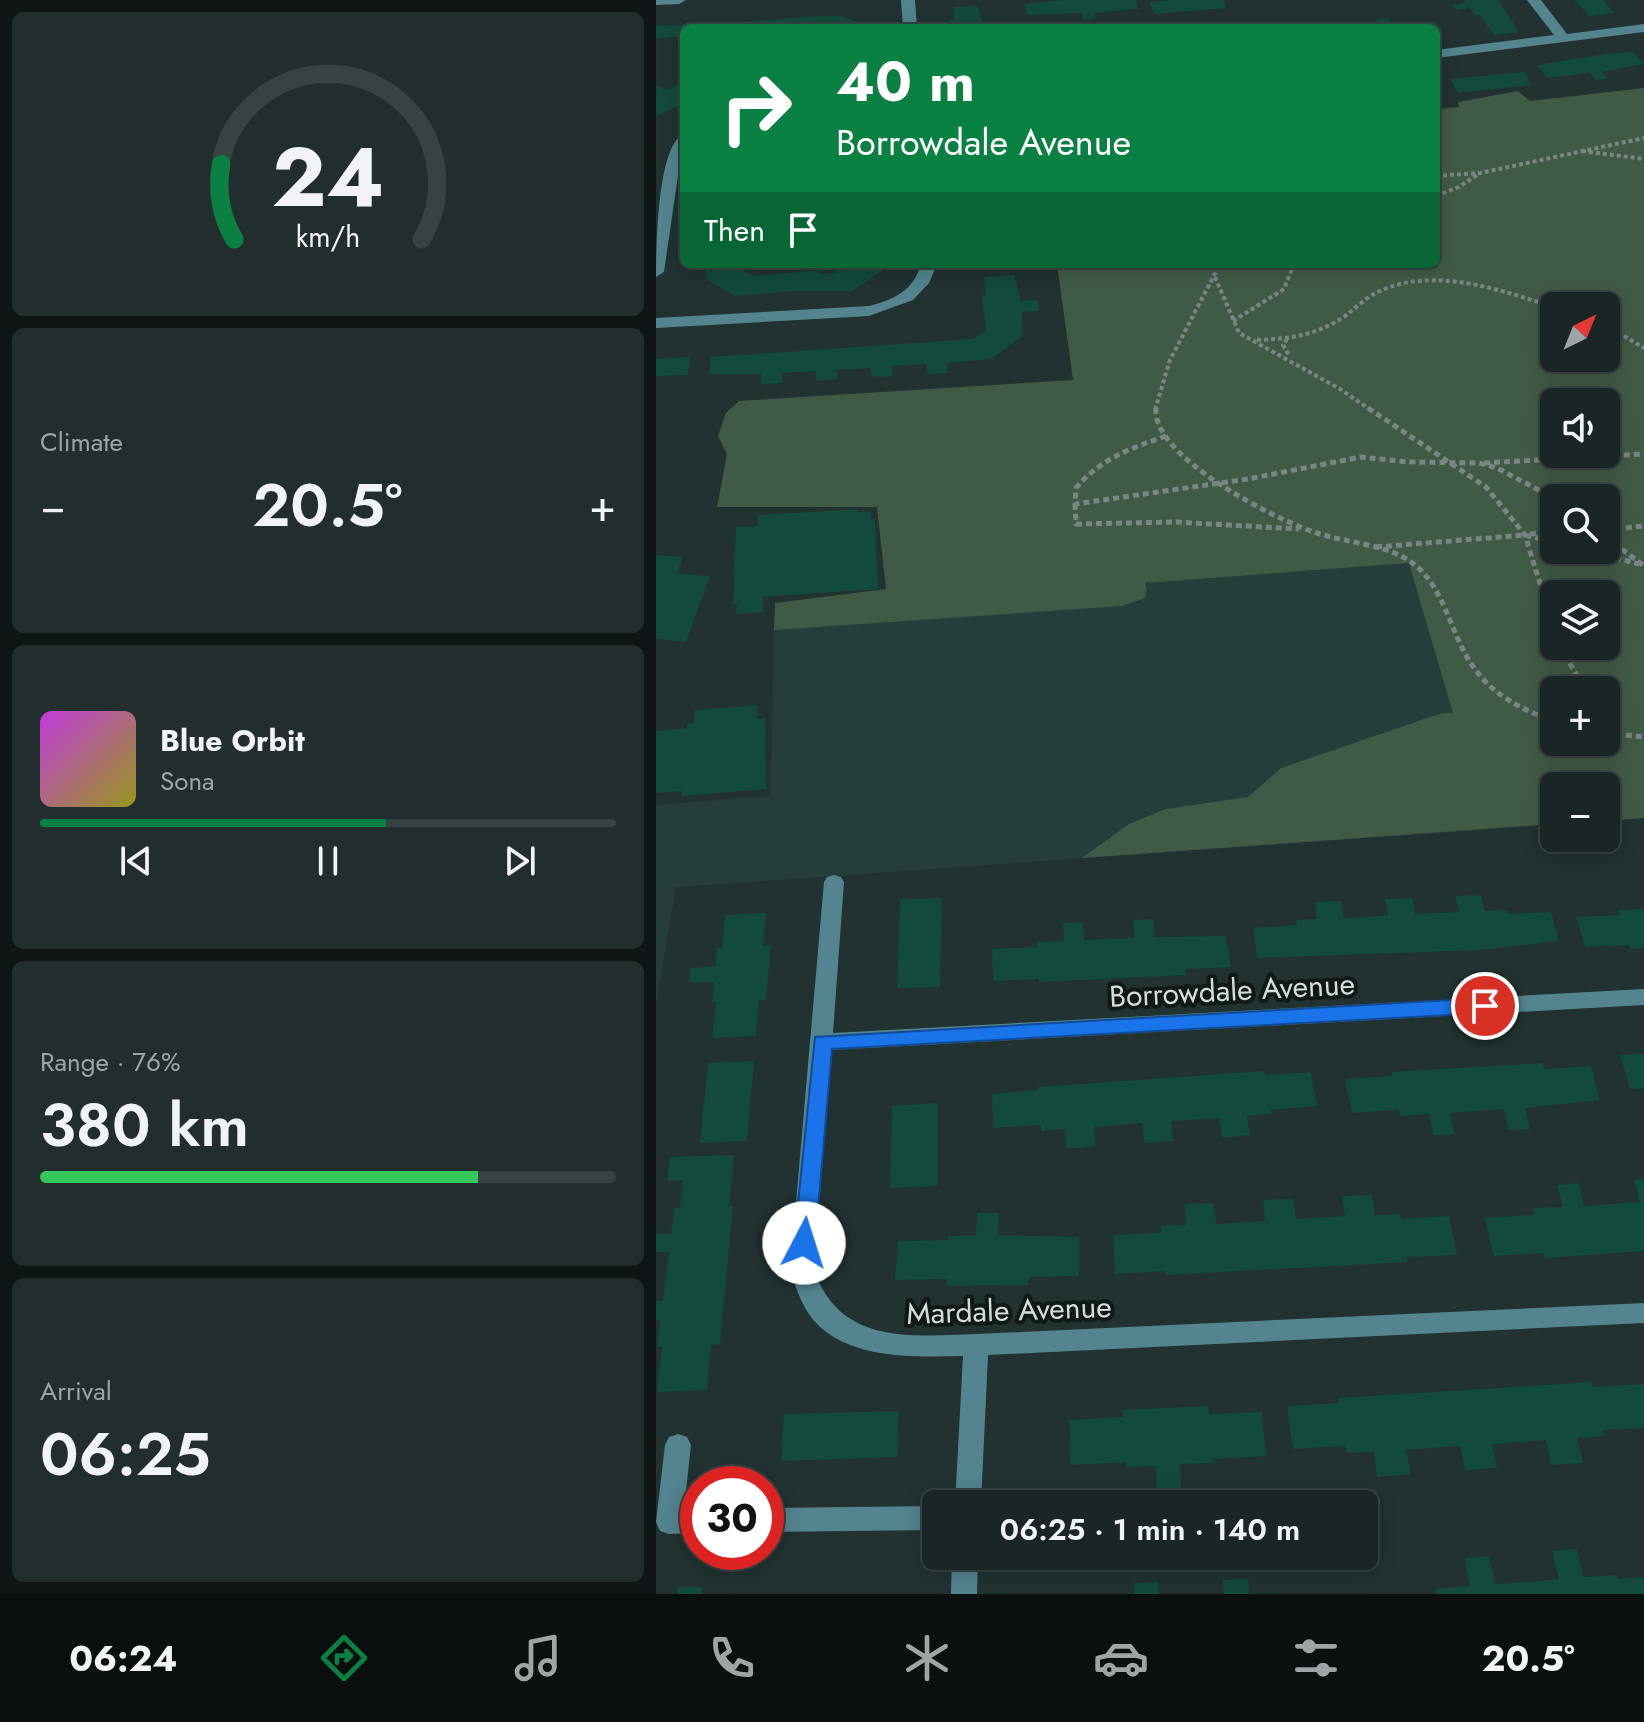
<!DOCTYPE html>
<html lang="en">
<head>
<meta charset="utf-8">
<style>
  body { margin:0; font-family:Jost,sans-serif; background:#222e2d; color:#f1f3f6; height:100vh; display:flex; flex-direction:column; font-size:30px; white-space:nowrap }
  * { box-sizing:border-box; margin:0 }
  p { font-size:26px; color:#9fa5a7 }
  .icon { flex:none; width:44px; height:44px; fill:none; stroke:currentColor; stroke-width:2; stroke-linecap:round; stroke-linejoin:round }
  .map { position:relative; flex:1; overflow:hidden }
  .panel { display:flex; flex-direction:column; gap:12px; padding:12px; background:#0e1514; width:656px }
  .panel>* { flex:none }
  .hud { position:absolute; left:24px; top:24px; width:760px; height:244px; border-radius:12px; box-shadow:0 4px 20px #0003,0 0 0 2px #374342; background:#0b8043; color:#fff; overflow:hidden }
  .needle { width:52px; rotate:43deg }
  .fabs { position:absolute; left:884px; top:292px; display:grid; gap:16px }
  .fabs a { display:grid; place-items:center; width:80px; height:80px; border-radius:12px; background:#192625; box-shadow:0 4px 20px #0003,0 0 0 2px #374342; font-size:40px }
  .speed { position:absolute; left:24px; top:1466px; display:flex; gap:16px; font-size:40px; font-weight:700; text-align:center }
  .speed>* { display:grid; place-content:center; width:104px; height:104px; border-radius:50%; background:#192625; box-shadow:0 4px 20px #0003,0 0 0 2px #374342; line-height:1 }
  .speed .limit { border:12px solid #d22; background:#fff; color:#111 }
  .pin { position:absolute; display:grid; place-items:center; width:68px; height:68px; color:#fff; margin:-34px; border:4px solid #fff; border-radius:50%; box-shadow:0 2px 8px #0007 }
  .me { position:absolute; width:88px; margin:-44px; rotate:5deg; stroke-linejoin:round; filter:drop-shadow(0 0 6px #0008) }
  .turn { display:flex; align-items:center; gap:28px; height:168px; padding:0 24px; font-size:36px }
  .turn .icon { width:104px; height:104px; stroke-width:2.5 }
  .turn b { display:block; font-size:56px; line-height:68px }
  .then { display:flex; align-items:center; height:76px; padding:0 24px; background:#0003; gap:16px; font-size:30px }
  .big { font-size:60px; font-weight:600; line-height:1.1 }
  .panel .card { flex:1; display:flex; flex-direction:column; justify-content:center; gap:12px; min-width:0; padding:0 28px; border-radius:12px; background:#222e2d }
  .panel .dial { align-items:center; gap:0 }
  .dial svg { height:208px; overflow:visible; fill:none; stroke:#374342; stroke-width:7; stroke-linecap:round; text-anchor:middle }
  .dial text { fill:#f1f3f6; stroke:none }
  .song { display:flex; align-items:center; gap:24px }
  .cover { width:96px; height:96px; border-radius:12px; background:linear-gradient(135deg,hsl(290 70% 55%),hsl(60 70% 35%)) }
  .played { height:8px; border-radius:4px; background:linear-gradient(90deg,#0b8043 60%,#374342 60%) }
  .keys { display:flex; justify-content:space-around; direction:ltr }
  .heat { display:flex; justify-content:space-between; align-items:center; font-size:44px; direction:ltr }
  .charge { height:12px; border-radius:6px; background:linear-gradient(90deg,#34c759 76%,#374342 0) }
  .trip { position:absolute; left:266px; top:1490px; width:456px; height:80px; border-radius:12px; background:#192625; box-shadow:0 4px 20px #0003,0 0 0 2px #374342; font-weight:600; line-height:80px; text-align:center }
  .tab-bar { display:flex; height:128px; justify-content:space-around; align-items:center; background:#0a0f0f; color:#9fa5a7 }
  .tab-bar .icon { width:56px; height:56px }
  .tab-bar .selected { color:#0b8043 }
  .tab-bar b { font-size:36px; color:#f1f3f6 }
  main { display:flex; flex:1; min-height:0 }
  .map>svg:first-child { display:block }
  .built { fill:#253e3c }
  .green { fill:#405b45; fill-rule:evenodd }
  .building { fill:#124a3b }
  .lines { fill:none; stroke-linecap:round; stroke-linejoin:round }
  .path-far1 { stroke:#798685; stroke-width:4; stroke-dasharray:4 3; stroke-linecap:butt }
  .path { stroke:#798685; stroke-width:5; stroke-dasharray:6 4; stroke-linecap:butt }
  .minor { fill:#53848f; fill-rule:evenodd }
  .route { fill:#1a73e8; stroke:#114b97; stroke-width:2 }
  .labels { text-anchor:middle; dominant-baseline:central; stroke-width:8; stroke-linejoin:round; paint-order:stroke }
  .street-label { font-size:30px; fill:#d3dddc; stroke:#111818 }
</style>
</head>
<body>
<main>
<section class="panel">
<div class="card dial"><svg viewBox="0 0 100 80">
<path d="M14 69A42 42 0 1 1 86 69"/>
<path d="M14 69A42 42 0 0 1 9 40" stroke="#0b8043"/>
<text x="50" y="56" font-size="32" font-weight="700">24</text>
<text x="50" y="72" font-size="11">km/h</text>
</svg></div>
<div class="card"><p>Climate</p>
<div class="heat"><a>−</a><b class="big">20.5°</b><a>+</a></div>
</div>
<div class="card">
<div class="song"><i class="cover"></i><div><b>Blue Orbit</b><p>Sona</p></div></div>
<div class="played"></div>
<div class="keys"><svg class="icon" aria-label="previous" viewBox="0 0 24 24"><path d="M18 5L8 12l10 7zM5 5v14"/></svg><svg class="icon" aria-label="pause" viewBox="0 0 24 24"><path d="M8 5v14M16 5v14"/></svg><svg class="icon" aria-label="next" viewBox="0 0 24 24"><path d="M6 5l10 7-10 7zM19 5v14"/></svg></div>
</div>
<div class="card"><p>Range · 76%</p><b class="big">380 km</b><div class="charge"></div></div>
<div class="card"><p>Arrival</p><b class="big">06:25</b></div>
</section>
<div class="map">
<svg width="988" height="1594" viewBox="0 0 988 1594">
  <rect width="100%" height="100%" fill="#213231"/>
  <!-- built -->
  <polygon class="built" points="754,563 798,713 837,829 20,887 0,1005 0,805 114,796 119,603 231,594 488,583"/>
  <!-- green -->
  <path class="green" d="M988,88v730l-38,3v-35h-52v38l-472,34 47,-34 37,-15 82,-12 33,-29 161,-55h11l-44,-150 -264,20 2,6 -2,9 -23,8 -348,24 1,-27 111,-14 -9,-82h-160l10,-53 -9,-18 8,-23 13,-12 334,-21 -16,-116h379v-155l23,-2 -1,-5 60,-11 12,10zM898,306h52v52h-52zM898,402h52v52h-52zM898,498h52v52h-52zM950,594v52h-52v-52zM950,690v52h-52v-52z"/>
  <!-- building -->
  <g class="building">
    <polygon points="407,0 479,0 482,9 438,13 440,19 427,20 426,13 371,15 369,4"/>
    <polygon points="517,0 567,0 570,8 498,14 493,2"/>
    <polygon points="808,0 842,0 863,32 838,35 824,15 820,16 814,8 800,10 796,5 810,3"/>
    <polygon points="918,0 947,0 958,13 934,16"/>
    <polygon points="322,6 328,28 295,28 294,20 298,20 297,7"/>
    <polygon points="161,16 186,16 217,28 84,28 84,22"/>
    <polygon points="731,18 736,25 779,21 788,33 780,34 780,28 725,28 719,20"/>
    <polygon points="62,23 62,28 28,28 28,37 0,38 0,26"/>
    <polygon points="977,52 988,64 946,72 952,79 940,80 934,73 891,78 881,65 948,54"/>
    <polygon points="868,72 876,85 802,93 794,79"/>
    <polygon points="24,83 28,83 28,103 0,117 0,85 10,90"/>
    <polygon points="51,264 87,264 87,270 98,276 165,270 164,274 178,273 189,264 226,264 226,271 196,291 135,291 79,296 50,279"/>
    <polygon points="358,275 365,301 382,300 383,306 383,311 366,312 367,336 335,359 291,363 292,373 271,374 271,364 236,366 237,376 216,377 215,368 181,370 181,379 160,381 160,371 126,373 126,383 105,384 105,374 53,374 54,357 317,339 330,331 326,295 330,295 328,277"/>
    <polygon points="34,357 32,375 0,376 0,359"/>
    <polygon points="202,509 202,512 215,511 215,519 219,519 222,589 107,597 107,612 80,614 81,604 77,604 80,527 102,526 102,515"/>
    <polygon points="0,555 27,557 21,573 54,576 30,642 0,639"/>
    <polygon points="101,705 101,719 109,718 110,789 26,796 26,791 0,793 0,731 31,728 31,724 38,723 39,710"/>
    <polygon points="825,895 829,911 851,910 852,914 895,912 903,941 824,950 601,958 597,928 641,925 640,920 661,919 659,902 685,901 688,918 710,917 732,915 729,899 756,898 759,914 803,912 799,896"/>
    <polygon points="286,898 284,987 241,988 244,899"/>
    <polygon points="988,909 988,948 974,949 973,945 929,947 920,917 964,915 962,910"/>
    <polygon points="110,913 107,946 115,946 110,1000 103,1000 100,1036 56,1038 60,1002 56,1002 58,982 33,982 34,968 59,966 61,948 66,948 69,915"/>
    <polygon points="497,919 498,937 570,936 575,967 529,969 530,975 383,982 383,979 337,981 336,949 381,947 381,942 408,941 407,923 427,922 428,940 478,938 477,920"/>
    <polygon points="988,1054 988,1088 974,1089 964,1055"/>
    <polygon points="98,1061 91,1141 44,1143 52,1063"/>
    <polygon points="887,1063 888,1069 935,1066 944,1100 869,1108 874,1129 853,1130 848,1109 794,1113 798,1134 777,1135 773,1114 744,1116 743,1110 696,1113 689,1079 736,1076 736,1072"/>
    <polygon points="608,1071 609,1075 655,1072 661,1106 614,1110 616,1114 591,1116 594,1135 566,1138 563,1118 515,1121 517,1141 503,1142 488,1143 486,1123 438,1127 440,1146 425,1148 410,1148 409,1129 385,1131 385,1125 337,1128 336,1094 382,1090 382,1087"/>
    <polygon points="282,1103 282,1186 234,1188 236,1106"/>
    <polygon points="78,1155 73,1206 77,1206 64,1344 55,1345 51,1390 1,1392 6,1347 1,1347 4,1320 0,1320 0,1301 7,1301 13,1252 0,1252 0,1234 15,1234 18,1208 24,1208 27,1180 11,1181 14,1157"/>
    <polygon points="988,1179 988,1251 889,1258 887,1253 838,1256 829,1218 878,1215 877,1208 907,1207 901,1185 923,1183 928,1206 984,1202 978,1180"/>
    <polygon points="716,1195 719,1215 744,1214 745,1219 793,1216 801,1255 751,1257 752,1262 509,1275 509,1271 459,1274 457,1235 505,1233 505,1226 530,1225 528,1204 558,1203 560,1224 609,1221 607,1200 637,1199 640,1219 689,1216 686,1196"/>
    <polygon points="321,1213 343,1213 342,1235 423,1237 423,1276 373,1277 372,1285 291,1286 291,1279 239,1280 242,1241 292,1240 292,1236 320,1235"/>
    <polygon points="935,1382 937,1387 988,1384 988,1428 947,1430 948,1436 921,1438 927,1463 895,1465 890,1440 836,1444 841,1468 809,1470 804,1446 750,1450 755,1474 721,1477 718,1452 691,1453 689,1446 637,1449 631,1406 683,1403 683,1398"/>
    <polygon points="552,1406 553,1414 606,1412 610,1456 557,1459 557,1463 524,1464 525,1491 514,1492 501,1492 500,1466 470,1467 470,1462 415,1465 413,1420 467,1417 467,1410"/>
    <polygon points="243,1411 241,1457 125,1461 128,1414"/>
    <polygon points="921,1549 927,1577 961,1575 962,1579 988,1577 988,1594 781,1594 780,1589 814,1586 809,1558 833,1556 839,1584 872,1582 903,1579 896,1551"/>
    <polygon points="592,1579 593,1594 568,1594 567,1580"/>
    <polygon points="502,1582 503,1594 478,1594 478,1583"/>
    <polygon points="22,1587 47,1587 45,1594 21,1594"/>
  </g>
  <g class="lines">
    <!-- path-far1 -->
    <g class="path-far1">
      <polyline points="926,151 988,159"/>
      <polyline points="780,176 824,173 988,138"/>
      <polyline points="780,196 803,187 824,173"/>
      <polyline points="559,277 583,333 684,389 715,410"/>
      <polyline points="577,321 628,289 638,264"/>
      <polyline points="950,325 988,348"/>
      <polyline points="631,339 627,345 634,357"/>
      <path d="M601,340c32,-1 61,-5 88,-24 11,-8 21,-19 35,-25 55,-25 120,-1 174,16"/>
      <polyline points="499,410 514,360 564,264"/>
    </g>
    <!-- path -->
    <g class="path">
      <path d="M500,408c-5,49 122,113 161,125 27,9 56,10 82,22 46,21 48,76 75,113 20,28 49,42 80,53"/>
      <polyline points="712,408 830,487 869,535 898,629"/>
      <path d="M510,436c-35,12 -66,23 -90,52l-1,16 173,-25 113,-22 47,5 71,1 18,5 57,30"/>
      <polyline points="828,463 988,454"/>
      <polyline points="419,504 420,524 520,522 643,529"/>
      <polyline points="950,530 988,526"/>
      <polyline points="874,534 898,532"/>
      <polyline points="950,537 988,566"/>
      <polyline points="720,547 869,535 898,542"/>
      <polyline points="930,550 983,564"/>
      <polyline points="904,646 929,690"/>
      <polyline points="950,722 954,734"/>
      <polyline points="950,733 988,737"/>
    </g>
    <!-- minor -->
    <g class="minor">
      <polygon points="0,0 30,0 23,4 0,5"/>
      <polygon points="245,0 259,0 261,28 247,28"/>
      <polygon points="871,0 885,0 911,34 988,24 988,32 780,58 780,50 898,35"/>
      <path d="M28,134l-20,138 -8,5c0,-28 1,-133 28,-143z"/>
      <path d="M265,264h16l-8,19 -16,17 -44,16 -213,12v-10l213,-12c25,-6 45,-16 52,-42z"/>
      <path d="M178,875l7,2 3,5 -11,151 811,-44v16l-813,45 -17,221c28,74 95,65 162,63l668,-31v20l-656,32 -7,149h-26l8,-148c-46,1 -107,4 -144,-30 -16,-15 -22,-36 -29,-55l34,-389 3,-5z"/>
      <polygon points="22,1434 31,1437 35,1445 28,1509 42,1509 42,1533 13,1534 4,1531 0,1522 9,1445 13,1437"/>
      <polygon points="280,1506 280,1530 110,1532 110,1508"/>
      <polygon points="296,1556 322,1556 321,1594 295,1594"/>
    </g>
  </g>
  <!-- route -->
  <polygon class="route" points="829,998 836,1000 839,1006 836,1011 829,1013 176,1049 159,1243 156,1249 148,1252 141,1249 138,1243 159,1037"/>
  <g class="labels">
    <!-- street labels -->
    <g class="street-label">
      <text transform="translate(576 990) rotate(-3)">Borrowdale Avenue</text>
      <text transform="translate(353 1310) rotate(-2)">Mardale Avenue</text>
    </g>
  </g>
</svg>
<div class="fabs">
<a><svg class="needle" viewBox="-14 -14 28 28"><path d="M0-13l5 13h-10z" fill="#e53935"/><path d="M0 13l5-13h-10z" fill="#9fa5a7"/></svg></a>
<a><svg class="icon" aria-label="sound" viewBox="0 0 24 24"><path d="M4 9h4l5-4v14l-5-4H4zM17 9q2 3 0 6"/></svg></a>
<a><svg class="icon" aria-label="search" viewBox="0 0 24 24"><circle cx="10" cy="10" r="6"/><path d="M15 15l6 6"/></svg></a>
<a><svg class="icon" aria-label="layers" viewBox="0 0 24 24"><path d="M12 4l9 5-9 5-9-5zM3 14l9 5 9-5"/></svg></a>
<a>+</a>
<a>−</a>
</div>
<div class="speed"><div class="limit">30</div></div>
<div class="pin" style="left:829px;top:1006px;background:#d93025"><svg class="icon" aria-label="arrive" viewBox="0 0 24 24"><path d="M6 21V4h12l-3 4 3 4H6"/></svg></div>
<svg class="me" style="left:148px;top:1243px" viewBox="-20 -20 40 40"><circle r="19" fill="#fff"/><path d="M0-13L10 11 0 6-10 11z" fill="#1a73e8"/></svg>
<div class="trip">06:25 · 1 min · 140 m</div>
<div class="hud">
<div class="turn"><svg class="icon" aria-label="right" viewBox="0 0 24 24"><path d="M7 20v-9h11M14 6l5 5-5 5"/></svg><div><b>40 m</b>Borrowdale Avenue</div></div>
<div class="then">Then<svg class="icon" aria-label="arrive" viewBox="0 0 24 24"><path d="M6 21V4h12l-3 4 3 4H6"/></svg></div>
</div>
</div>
</main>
<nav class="tab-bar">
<b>06:24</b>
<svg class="icon selected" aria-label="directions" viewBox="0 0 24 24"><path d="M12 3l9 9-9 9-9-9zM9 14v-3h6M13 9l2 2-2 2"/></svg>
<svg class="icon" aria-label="music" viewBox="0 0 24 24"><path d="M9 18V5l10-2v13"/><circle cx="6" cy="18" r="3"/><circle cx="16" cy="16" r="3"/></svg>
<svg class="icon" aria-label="phone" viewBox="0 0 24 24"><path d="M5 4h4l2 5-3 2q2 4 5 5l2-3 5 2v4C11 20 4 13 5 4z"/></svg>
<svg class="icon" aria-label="climate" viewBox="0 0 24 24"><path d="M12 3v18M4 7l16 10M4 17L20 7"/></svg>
<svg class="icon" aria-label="car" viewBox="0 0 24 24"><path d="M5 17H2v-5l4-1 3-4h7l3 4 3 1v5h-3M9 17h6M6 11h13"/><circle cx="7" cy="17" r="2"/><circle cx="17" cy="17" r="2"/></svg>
<svg class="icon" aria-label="filters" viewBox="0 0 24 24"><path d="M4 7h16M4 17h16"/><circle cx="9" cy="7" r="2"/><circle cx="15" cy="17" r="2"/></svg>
<b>20.5°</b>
</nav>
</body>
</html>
